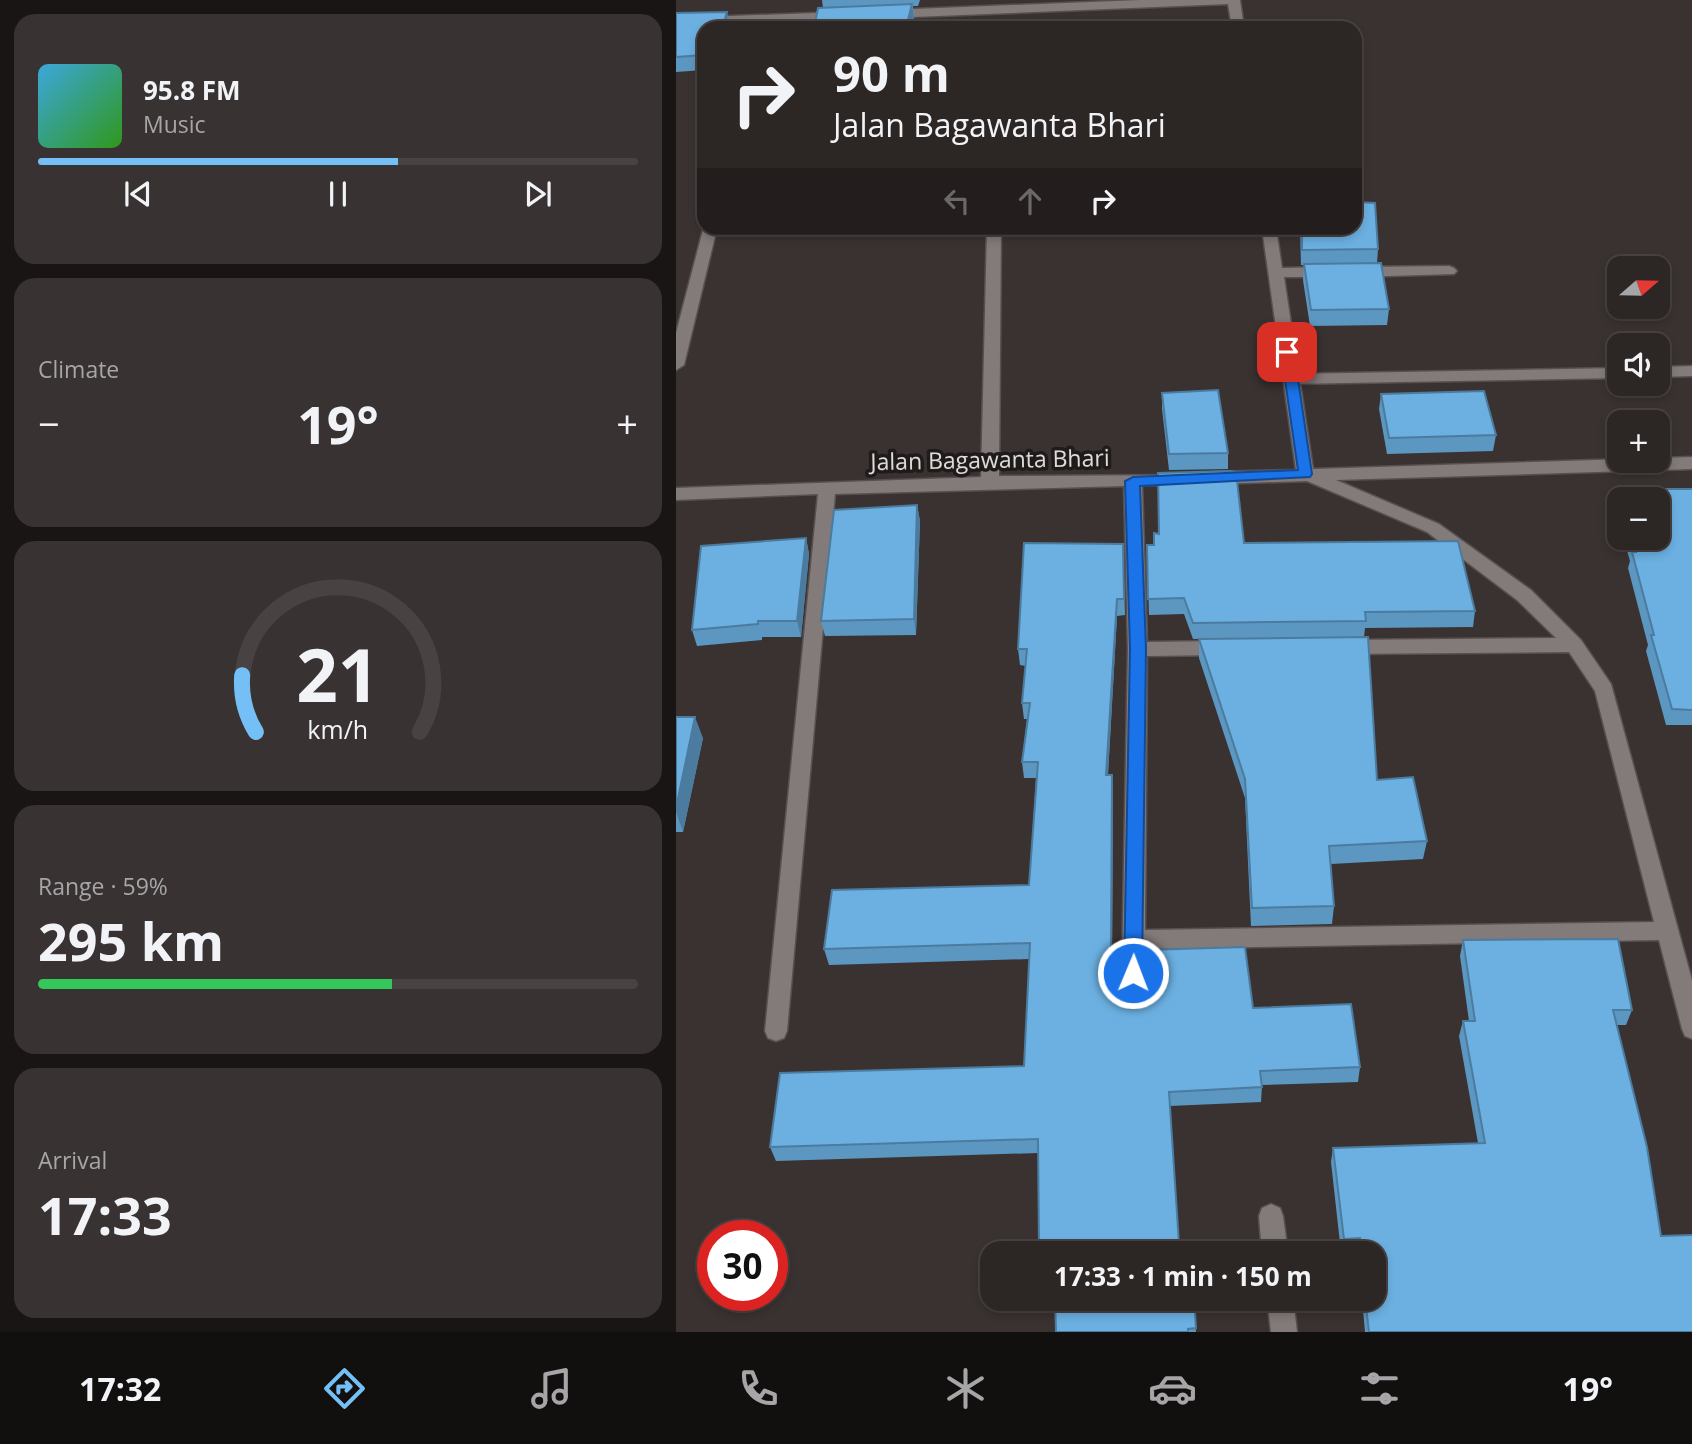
<!DOCTYPE html>
<html lang="en">
<head>
<meta charset="utf-8">
<style>
  body { margin:0; font-family:"Open Sans",sans-serif; background:#383232; color:#f1f3f6; height:100vh; display:flex; flex-direction:column; font-size:26px; white-space:nowrap }
  * { box-sizing:border-box; margin:0 }
  p { font-size:23px; color:#a6a5a7 }
  .icon { flex:none; width:38px; height:38px; fill:none; stroke:currentColor; stroke-width:2; stroke-linecap:round; stroke-linejoin:round }
  .map { position:relative; flex:1; overflow:hidden }
  .sheet { display:flex; flex-direction:column; gap:14px; padding:14px; background:#181514; width:676px }
  .sheet>* { flex:none }
  .guide { position:absolute; left:21px; top:21px; width:665px; height:214px; border-radius:21px; box-shadow:0 4px 10px #0003,0 0 0 2px #484342; background:#2c2625; color:#f1f3f6; overflow:hidden }
  .needle { width:46px; rotate:70deg }
  .fabs { position:absolute; left:931px; top:256px; display:grid; gap:14px }
  .fabs a { display:grid; place-items:center; width:63px; height:63px; border-radius:14px; background:#2c2625; box-shadow:0 4px 10px #0003,0 0 0 2px #484342; font-size:35px }
  .speed { position:absolute; left:21px; top:1220px; display:flex; gap:14px; font-size:35px; font-weight:700; text-align:center }
  .speed>* { display:grid; place-content:center; width:91px; height:91px; border-radius:50%; background:#2c2625; box-shadow:0 4px 10px #0003,0 0 0 2px #484342; line-height:1 }
  .speed .limit { border:10px solid #d22; background:#fff; color:#111 }
  .pin { position:absolute; display:grid; place-items:center; width:60px; height:60px; color:#fff; margin:-30px; border-radius:14px; box-shadow:0 4px 10px #0006 }
  .me { position:absolute; width:77px; margin:-38px; rotate:1deg; stroke-linejoin:round; filter:drop-shadow(0 0 5px #0008) }
  .turn { display:flex; align-items:center; gap:24px; height:147px; padding:0 21px; font-size:32px }
  .turn .icon { width:91px; height:91px; stroke-width:2.5 }
  .turn b { display:block; font-size:49px; line-height:60px }
  .lanes { display:flex; align-items:center; height:66px; padding:0 21px; background:#0003; justify-content:center; gap:35px; direction:ltr }
  .lanes .off { opacity:.35 }
  .big { font-size:52px; font-weight:700; line-height:1.1 }
  .sheet .widget { flex:1; display:flex; flex-direction:column; justify-content:center; gap:10px; min-width:0; padding:0 24px; border-radius:21px; background:#383232 }
  .sheet .dial { align-items:center; gap:0 }
  .dial svg { height:182px; overflow:visible; fill:none; stroke:#484342; stroke-width:7; stroke-linecap:round; text-anchor:middle }
  .dial text { fill:#f1f3f6; stroke:none }
  .song { display:flex; align-items:center; gap:21px }
  .cover { width:84px; height:84px; border-radius:10px; background:linear-gradient(135deg,hsl(200 70% 55%),hsl(110 70% 35%)) }
  .played { height:7px; border-radius:4px; background:linear-gradient(90deg,#74c0f6 60%,#484342 60%) }
  .keys { display:flex; justify-content:space-around; direction:ltr }
  .heat { display:flex; justify-content:space-between; align-items:center; font-size:38px; direction:ltr }
  .charge { height:10px; border-radius:5px; background:linear-gradient(90deg,#34c759 59%,#484342 0) }
  .trip { position:absolute; left:304px; top:1241px; width:406px; height:70px; border-radius:21px; background:#2c2625; box-shadow:0 4px 10px #0003,0 0 0 2px #484342; font-weight:700; line-height:70px; text-align:center }
  .tabs { display:flex; height:112px; justify-content:space-around; align-items:center; background:#120f0f; color:#a6a5a7 }
  .tabs .icon { width:49px; height:49px }
  .tabs .current { color:#74c0f6 }
  .tabs b { font-size:32px; color:#f1f3f6 }
  main { display:flex; flex:1; min-height:0 }
  .map>svg:first-child { display:block }
  .lines { fill:none; stroke-linecap:round; stroke-linejoin:round }
  .service-casing { stroke:#56504f; stroke-width:3 }
  .minor-casing { stroke:#56504f; stroke-width:3 }
  .service { fill:#837a7a; fill-rule:evenodd }
  .minor { fill:#837a7a; fill-rule:evenodd }
  .wall { fill:#5c97c2 }
  .shaded-wall { fill:#4b7b9e }
  .building { fill:#6bb0e1; stroke:#4b7b9e; stroke-width:2 }
  .route { fill:#1a73e8; stroke:#114b97; stroke-width:2 }
  .labels { text-anchor:middle; dominant-baseline:central; stroke-width:7; stroke-linejoin:round; paint-order:stroke }
  .street-label { font-size:23px; fill:#e0dbdb; stroke:#1e1b1a }
</style>
</head>
<body>
<main>
<section class="sheet">
<div class="widget">
<div class="song"><i class="cover"></i><div><b>95.8 FM</b><p>Music</p></div></div>
<div class="played"></div>
<div class="keys"><svg class="icon" aria-label="previous" viewBox="0 0 24 24"><path d="M18 5L8 12l10 7zM5 5v14"/></svg><svg class="icon" aria-label="pause" viewBox="0 0 24 24"><path d="M8 5v14M16 5v14"/></svg><svg class="icon" aria-label="next" viewBox="0 0 24 24"><path d="M6 5l10 7-10 7zM19 5v14"/></svg></div>
</div>
<div class="widget"><p>Climate</p>
<div class="heat"><a>−</a><b class="big">19°</b><a>+</a></div>
</div>
<div class="widget dial"><svg viewBox="0 0 100 80">
<path d="M14 69A42 42 0 1 1 86 69"/>
<path d="M14 69A42 42 0 0 1 8 44" stroke="#74c0f6"/>
<text x="50" y="56" font-size="32" font-weight="700">21</text>
<text x="50" y="72" font-size="11">km/h</text>
</svg></div>
<div class="widget"><p>Range · 59%</p><b class="big">295 km</b><div class="charge"></div></div>
<div class="widget"><p>Arrival</p><b class="big">17:33</b></div>
</section>
<div class="map">
<svg width="1017" height="1332" viewBox="0 0 1017 1332">
  <rect width="100%" height="100%" fill="#3a3231"/>
  <g class="lines">
    <!-- service casing -->
    <g class="service-casing">
      <g id="service">
        <polygon points="1017,366 1017,376 982,377 982,367"/>
        <polygon points="943,368 943,378 615,384 607,379 615,374"/>
      </g>
    </g>
    <!-- minor casing -->
    <g class="minor-casing">
      <g id="minor">
        <polygon points="464,0 564,0 568,28 556,28 552,4 213,18 207,14 213,10"/>
        <polygon points="166,12 172,16 170,19 0,26 0,18"/>
        <polygon points="28,226 41,228 8,365 0,370 0,333"/>
        <polygon points="311,228 325,228 323,476 512,475 515,479 506,485 466,485 471,642 547,641 554,643 557,648 554,653 547,655 471,656 469,930 978,922 919,691 893,652 668,654 661,652 658,647 661,642 668,640 880,638 841,600 751,532 631,481 536,484 527,478 536,472 620,470 586,228 600,228 606,268 651,267 659,272 651,277 608,277 637,469 1017,457 1017,469 660,480 763,524 855,590 905,640 935,684 1017,984 1017,1039 1009,1036 1006,1029 983,940 468,949 468,973 465,980 457,983 449,980 446,973 452,649 448,486 159,494 111,1031 108,1038 100,1041 92,1038 89,1031 142,494 0,500 0,488 305,477"/>
        <polygon points="773,266 778,268 781,271 778,274 681,277 673,272 681,267"/>
        <polygon points="595,1204 604,1208 607,1216 612,1253 586,1253 583,1216 586,1208"/>
        <polygon points="591,1298 617,1298 621,1332 595,1332"/>
      </g>
    </g>
    <!-- service -->
    <use href="#service" class="service"/>
    <!-- minor -->
    <use href="#minor" class="minor"/>
  </g>
  <!-- wall -->
  <g class="wall">
    <polygon points="146,0 244,0 242,6 237,6 238,19 147,8"/>
    <polygon points="51,12 53,28 28,28 28,70 0,72 0,13"/>
    <polygon points="624,228 679,228 702,249 701,263 713,309 711,325 634,326 627,280 628,265 625,265"/>
    <polygon points="486,393 552,453 552,469 493,470 486,409"/>
    <polygon points="705,394 820,435 817,451 711,454 703,409"/>
    <polygon points="941,489 1017,489 1017,727 1016,725 990,725 970,651 972,645 952,568 954,561 947,537 982,537 982,499 943,499 943,525 937,505"/>
    <polygon points="241,505 244,521 240,635 149,636 145,621"/>
    <polygon points="483,534 568,543 799,611 797,627 689,628 688,637 517,639 508,614 473,615 471,545 478,545"/>
    <polygon points="130,538 133,554 125,637 86,637 86,640 21,646 16,630"/>
    <polygon points="447,544 449,615 441,616 432,775 437,791 436,951 446,966 577,1008 684,1067 682,1082 586,1085 585,1102 494,1106 503,1244 514,1253 364,1253 363,1246 362,1153 100,1161 94,1147 348,1066 353,959 153,965 148,949 353,885 360,778 348,778 346,762 351,719 348,719 346,703 350,666 344,665 342,649"/>
    <polygon points="523,639 701,780 751,841 747,859 655,864 658,906 656,924 575,926 569,798 523,658"/>
    <polygon points="0,717 27,738 7,832 0,832"/>
    <polygon points="787,940 956,1010 950,1025 941,1025 985,1236 1017,1332 689,1332 686,1298 698,1298 698,1253 681,1253 681,1251 665,1252 655,1162 657,1148 802,1143 783,1036 787,1021 793,1021 784,956"/>
    <polygon points="518,1298 520,1332 380,1332"/>
  </g>
  <!-- shaded-wall -->
  <g class="shaded-wall">
    <polygon points="236,4 238,19 236,28 230,28"/>
    <polygon points="51,12 53,28 46,28"/>
    <polygon points="241,505 244,521 240,635 238,619"/>
    <polygon points="130,538 133,554 125,637 121,621"/>
    <polygon points="441,599 441,616 431,791 430,775"/>
    <polygon points="19,717 27,738 7,832 0,812 0,808"/>
    <polygon points="436,775 437,791 436,966 435,951"/>
  </g>
  <!-- building -->
  <g class="building">
    <polygon points="236,4 230,28 138,28 142,8"/>
    <polygon points="51,12 46,28 28,28 28,55 0,57 0,13"/>
    <polygon points="679,202 699,203 702,249 626,250 626,228 679,228"/>
    <polygon points="705,263 713,309 635,310 628,264"/>
    <polygon points="542,390 552,453 493,454 486,393"/>
    <polygon points="808,391 820,435 713,438 705,394"/>
    <polygon points="555,471 560,472 568,543 782,541 799,611 689,612 690,621 517,623 508,598 472,599 471,545 478,545 478,533 483,534 482,473"/>
    <polygon points="941,489 1017,489 1017,710 996,709 975,635 978,635 956,552 960,552 956,537 982,537 982,499 944,499"/>
    <polygon points="241,505 238,619 145,621 158,510"/>
    <polygon points="130,538 121,621 82,621 82,624 16,630 25,546"/>
    <polygon points="348,543 447,544 448,599 441,599 430,775 436,775 435,951 443,951 446,966 457,970 467,966 470,950 569,947 577,1008 675,1004 684,1067 584,1071 586,1087 493,1092 503,1244 514,1243 514,1253 379,1253 378,1245 363,1246 362,1139 94,1147 104,1073 348,1066 354,943 148,949 156,890 353,885 362,762 346,762 354,703 346,703 351,649 342,649"/>
    <polygon points="692,637 701,780 737,777 751,841 653,846 658,906 576,908 569,779 523,639"/>
    <polygon points="0,717 19,717 0,808"/>
    <polygon points="942,939 956,1010 937,1010 971,1147 985,1236 1017,1235 1017,1332 693,1332 689,1298 698,1298 698,1253 685,1253 684,1238 668,1239 657,1148 809,1143 787,1021 799,1021 787,940"/>
    <polygon points="379,1298 518,1298 520,1328 512,1329 512,1332 380,1332"/>
  </g>
  <!-- route -->
  <polygon class="route" points="611,348 618,352 636,474 634,477 464,486 470,649 466,973 464,979 457,981 451,979 448,973 454,649 449,481 457,477 622,470 605,352"/>
  <g class="labels">
    <!-- street labels -->
    <g class="street-label">
      <text transform="translate(314 459) rotate(-1)">Jalan Bagawanta Bhari</text>
    </g>
  </g>
</svg>
<div class="fabs">
<a><svg class="needle" viewBox="-14 -14 28 28"><path d="M0-13l5 13h-10z" fill="#e53935"/><path d="M0 13l5-13h-10z" fill="#a6a5a7"/></svg></a>
<a><svg class="icon" aria-label="sound" viewBox="0 0 24 24"><path d="M4 9h4l5-4v14l-5-4H4zM17 9q2 3 0 6"/></svg></a>
<a>+</a>
<a>−</a>
</div>
<div class="speed"><div class="limit">30</div></div>
<div class="pin" style="left:611px;top:352px;background:#d93025"><svg class="icon" aria-label="arrive" viewBox="0 0 24 24"><path d="M6 21V4h12l-3 4 3 4H6"/></svg></div>
<svg class="me" style="left:457px;top:973px" viewBox="-20 -20 40 40"><circle r="17" fill="#1a73e8" stroke="#fff" stroke-width="3"/><path d="M0-11L8 9 0 5-8 9z" fill="#fff"/></svg>
<div class="trip">17:33 · 1 min · 150 m</div>
<div class="guide">
<div class="turn"><svg class="icon" aria-label="right" viewBox="0 0 24 24"><path d="M7 20v-9h11M14 6l5 5-5 5"/></svg><div><b>90 m</b>Jalan Bagawanta Bhari</div></div>
<div class="lanes"><svg class="icon off" aria-label="left" viewBox="0 0 24 24"><path d="M17 20v-9H6M10 6l-5 5 5 5"/></svg><svg class="icon off" aria-label="ahead" viewBox="0 0 24 24"><path d="M12 20V5M6 11l6-6 6 6"/></svg><svg class="icon" aria-label="right" viewBox="0 0 24 24"><path d="M7 20v-9h11M14 6l5 5-5 5"/></svg></div>
</div>
</div>
</main>
<nav class="tabs">
<b>17:32</b>
<svg class="icon current" aria-label="directions" viewBox="0 0 24 24"><path d="M12 3l9 9-9 9-9-9zM9 14v-3h6M13 9l2 2-2 2"/></svg>
<svg class="icon" aria-label="music" viewBox="0 0 24 24"><path d="M9 18V5l10-2v13"/><circle cx="6" cy="18" r="3"/><circle cx="16" cy="16" r="3"/></svg>
<svg class="icon" aria-label="phone" viewBox="0 0 24 24"><path d="M5 4h4l2 5-3 2q2 4 5 5l2-3 5 2v4C11 20 4 13 5 4z"/></svg>
<svg class="icon" aria-label="climate" viewBox="0 0 24 24"><path d="M12 3v18M4 7l16 10M4 17L20 7"/></svg>
<svg class="icon" aria-label="car" viewBox="0 0 24 24"><path d="M5 17H2v-5l4-1 3-4h7l3 4 3 1v5h-3M9 17h6M6 11h13"/><circle cx="7" cy="17" r="2"/><circle cx="17" cy="17" r="2"/></svg>
<svg class="icon" aria-label="filters" viewBox="0 0 24 24"><path d="M4 7h16M4 17h16"/><circle cx="9" cy="7" r="2"/><circle cx="15" cy="17" r="2"/></svg>
<b>19°</b>
</nav>
</body>
</html>
